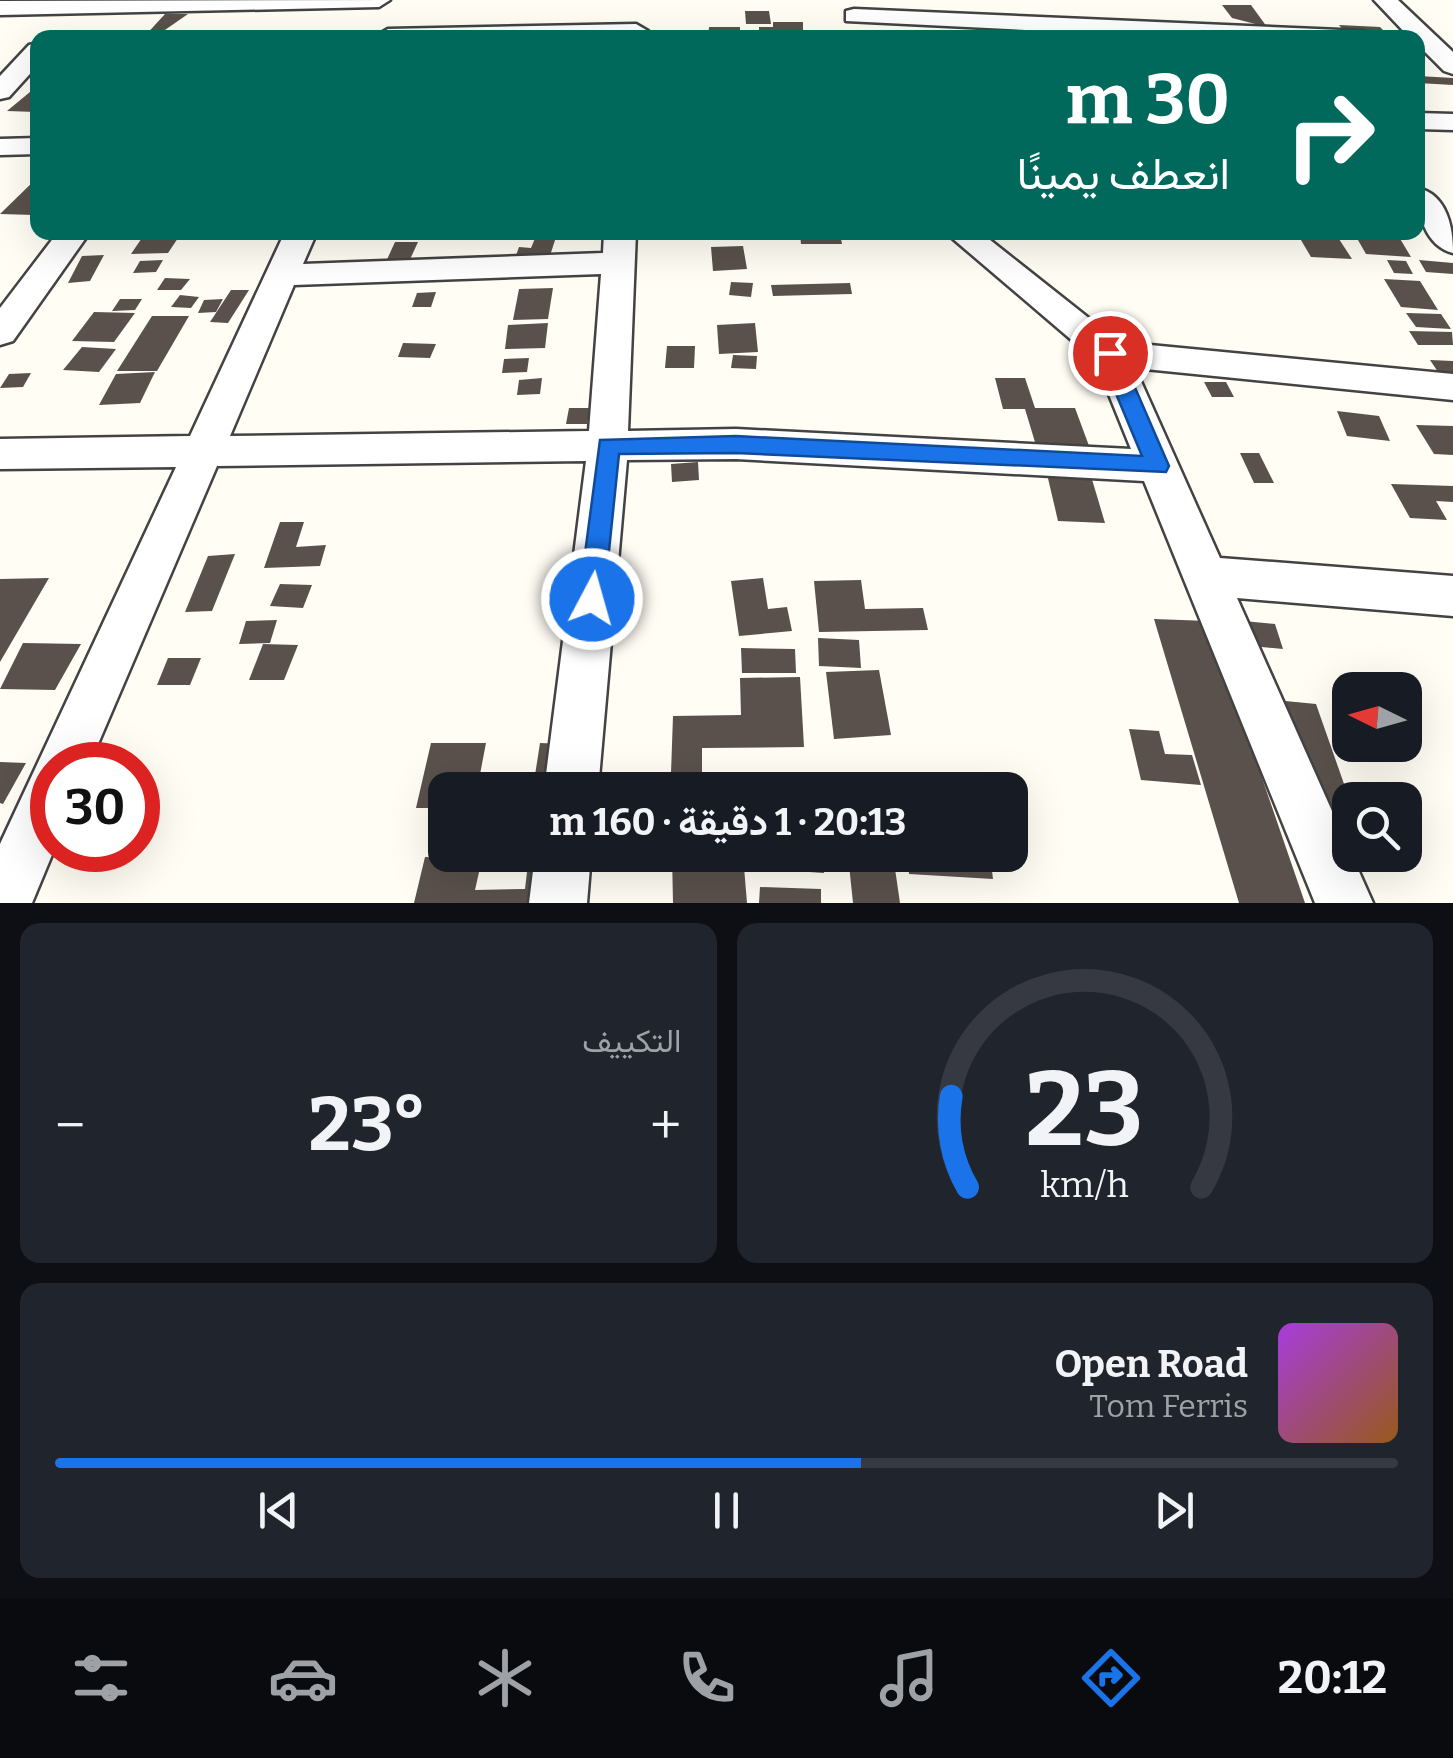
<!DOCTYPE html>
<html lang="ar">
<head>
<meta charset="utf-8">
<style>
  body { margin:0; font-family:Bitter,Vazirmatn,serif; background:#20242c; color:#f1f3f6; direction:rtl; height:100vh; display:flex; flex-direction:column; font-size:38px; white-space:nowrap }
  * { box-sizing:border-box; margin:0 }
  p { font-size:32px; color:#9ea1a6 }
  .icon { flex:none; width:55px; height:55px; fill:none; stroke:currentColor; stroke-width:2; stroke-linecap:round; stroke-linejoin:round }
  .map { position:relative; height:903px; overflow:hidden; direction:ltr }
  .drawer { display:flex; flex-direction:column; gap:20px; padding:20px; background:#0d0f14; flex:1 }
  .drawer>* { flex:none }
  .hud { position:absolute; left:30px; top:30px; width:1395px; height:210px; border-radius:20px; box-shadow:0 10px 40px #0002; direction:rtl; background:#00695c; color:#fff; overflow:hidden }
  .needle { width:65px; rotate:275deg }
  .fabs { position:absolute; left:1332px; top:672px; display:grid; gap:20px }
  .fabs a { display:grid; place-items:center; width:90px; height:90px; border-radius:20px; background:#171b24; box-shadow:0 10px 40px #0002; font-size:50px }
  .speed { position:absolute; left:30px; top:742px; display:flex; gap:20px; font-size:50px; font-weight:700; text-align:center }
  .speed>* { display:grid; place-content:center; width:130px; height:130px; border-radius:50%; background:#171b24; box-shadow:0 10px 40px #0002; line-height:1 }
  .speed .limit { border:15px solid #d22; background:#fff; color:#111 }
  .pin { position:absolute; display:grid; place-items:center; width:85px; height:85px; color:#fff; margin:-42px; border:5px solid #fff; border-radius:50%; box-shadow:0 2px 10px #0007 }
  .me { position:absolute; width:110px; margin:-55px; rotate:6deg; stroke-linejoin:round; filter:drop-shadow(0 0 8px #0008) }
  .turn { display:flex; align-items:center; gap:35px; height:210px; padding:0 30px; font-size:45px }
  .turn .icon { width:130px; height:130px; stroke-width:2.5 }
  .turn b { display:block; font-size:70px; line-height:85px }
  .big { font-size:75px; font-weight:700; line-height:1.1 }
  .drawer .tile { flex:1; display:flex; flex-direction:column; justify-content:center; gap:15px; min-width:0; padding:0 35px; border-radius:20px; background:#20242c }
  .drawer .dial { align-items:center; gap:0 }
  .dial svg { height:260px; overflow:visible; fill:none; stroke:#363941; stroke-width:7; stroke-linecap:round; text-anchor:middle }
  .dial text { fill:#f1f3f6; stroke:none }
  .song { display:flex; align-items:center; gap:30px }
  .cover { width:120px; height:120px; border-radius:15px; background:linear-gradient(135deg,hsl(280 70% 55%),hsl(30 70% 35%)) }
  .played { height:10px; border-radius:5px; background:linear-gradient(90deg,#1a73e8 60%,#363941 60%) }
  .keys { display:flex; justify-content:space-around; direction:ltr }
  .heat { display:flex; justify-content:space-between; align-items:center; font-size:55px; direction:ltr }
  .drawer .tiles { flex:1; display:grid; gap:20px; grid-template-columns:1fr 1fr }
  .tile:last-child { grid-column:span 2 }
  .trip { position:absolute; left:428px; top:772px; width:600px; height:100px; border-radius:20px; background:#171b24; box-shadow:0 10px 40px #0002; font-weight:700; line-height:100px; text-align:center; direction:rtl }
  .dock { display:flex; height:160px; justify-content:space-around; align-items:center; background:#090b0e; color:#9ea1a6 }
  .dock .icon { width:70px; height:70px }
  .dock .on { color:#1a73e8 }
  .dock b { font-size:45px; color:#f1f3f6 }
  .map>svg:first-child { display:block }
  .building { fill:#5a514c }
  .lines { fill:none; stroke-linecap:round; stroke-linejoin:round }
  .street-casing { stroke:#434343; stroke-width:5 }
  .street { fill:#fff; fill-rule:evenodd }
  .route { fill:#1a73e8; stroke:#114b97; stroke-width:2.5 }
</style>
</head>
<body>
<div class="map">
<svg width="1453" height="903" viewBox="0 0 1453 903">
  <rect width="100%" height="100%" fill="#fffdf4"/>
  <!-- building -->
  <g class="building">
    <polygon points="1222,5 1251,5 1267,27 1232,18"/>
    <polygon points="745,11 769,11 771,24 746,24"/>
    <polygon points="165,14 188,14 162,32 204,34 201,38 143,38"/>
    <polygon points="773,22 803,22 803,33 759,32 759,27 773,27"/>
    <polygon points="1339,25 1380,27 1386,33 1345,32"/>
    <polygon points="709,27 740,27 740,38 708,38"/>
    <polygon points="1418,76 1453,78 1453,85 1418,83"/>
    <polygon points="30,92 38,93 36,112 7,111"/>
    <polygon points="38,177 34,215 0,214"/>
    <polygon points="146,232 182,232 168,253 131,254"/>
    <polygon points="1378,232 1396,232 1411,257 1366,254 1354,233"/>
    <polygon points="800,234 840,234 842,244 801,244"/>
    <polygon points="1298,235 1337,236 1352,259 1311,257"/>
    <polygon points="536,236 556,237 548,262 514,261 519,247 531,248"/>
    <polygon points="395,242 418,242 407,266 384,266"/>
    <polygon points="743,246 747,269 713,271 711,247"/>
    <polygon points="104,255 90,281 68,283 82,256"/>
    <polygon points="163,260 156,272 133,273 140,261"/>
    <polygon points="1387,260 1406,261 1413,274 1394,273"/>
    <polygon points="1419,260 1453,263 1453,274 1426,272"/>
    <polygon points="165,278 190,279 181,290 157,290"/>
    <polygon points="1384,279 1420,281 1438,310 1401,307"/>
    <polygon points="731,282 753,283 751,297 729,295"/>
    <polygon points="850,283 852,294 773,296 771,285"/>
    <polygon points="553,288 548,319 513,320 519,289"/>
    <polygon points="231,290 249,290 228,323 210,322"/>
    <polygon points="436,292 431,307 412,307 417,293"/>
    <polygon points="180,295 199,297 191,308 171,307"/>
    <polygon points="120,299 142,299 135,310 112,311"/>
    <polygon points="223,299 216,312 198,313 204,300"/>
    <polygon points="94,312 135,313 114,342 72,341"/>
    <polygon points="1406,313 1441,314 1451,329 1416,327"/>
    <polygon points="152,316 189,316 157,371 117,371"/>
    <polygon points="548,323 545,348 505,349 508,325"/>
    <polygon points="755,323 758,352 719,354 717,325"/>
    <polygon points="1409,331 1452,332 1453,345 1418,345"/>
    <polygon points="403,343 436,344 430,358 398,357"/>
    <polygon points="667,346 695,346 694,368 665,368"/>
    <polygon points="82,347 116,349 99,372 63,370"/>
    <polygon points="733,355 757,356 756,369 731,368"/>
    <polygon points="529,358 527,372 502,373 504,359"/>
    <polygon points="1430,360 1453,361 1453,373 1438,372"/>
    <polygon points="155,372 140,403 99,405 116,374"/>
    <polygon points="31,373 23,387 0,388 9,374"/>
    <polygon points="542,378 540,394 517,395 519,380"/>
    <polygon points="995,378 1025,378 1035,408 1075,408 1095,462 1041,462 1025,409 1003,409"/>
    <polygon points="1204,382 1226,382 1234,397 1212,397"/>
    <polygon points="569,408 590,408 587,424 566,424"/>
    <polygon points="1337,411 1379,416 1390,441 1347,436"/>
    <polygon points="1416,425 1453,426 1453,455 1434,454"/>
    <polygon points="1240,453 1259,453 1274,483 1254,483"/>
    <polygon points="698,462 699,480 672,482 671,464"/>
    <polygon points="1047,474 1091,476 1105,523 1058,521"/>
    <polygon points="1391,484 1453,486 1453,502 1436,501 1447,520 1410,518"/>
    <polygon points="280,522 304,522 296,547 326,545 320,566 264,568"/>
    <polygon points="235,554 212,611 185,612 208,556"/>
    <polygon points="49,578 0,662 0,579"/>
    <polygon points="763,578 768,609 787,607 792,631 739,636 731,581"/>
    <polygon points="861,580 865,609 923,608 928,630 819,632 814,581"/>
    <polygon points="280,584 312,585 303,608 270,606"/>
    <polygon points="1154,619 1208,621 1305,903 1239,903"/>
    <polygon points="1223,619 1275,624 1283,649 1230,644"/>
    <polygon points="277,620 270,643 239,644 246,621"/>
    <polygon points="818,638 859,640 861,668 819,666"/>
    <polygon points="23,643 81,644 55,690 0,689"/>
    <polygon points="263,644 298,645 284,680 249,680"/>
    <polygon points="741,648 795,649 796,673 742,673"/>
    <polygon points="168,658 201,658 190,685 157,685"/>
    <polygon points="879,670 891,735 834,739 826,672"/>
    <polygon points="800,677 804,747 702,748 702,773 671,773 673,716 741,715 740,678"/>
    <polygon points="1264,699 1316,704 1350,801 1350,830 1303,825"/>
    <polygon points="1129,729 1159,731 1165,754 1192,755 1201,785 1141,780"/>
    <polygon points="431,743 486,743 477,790 445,790 445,808 416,808"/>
    <polygon points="540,743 567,744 563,775 535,775"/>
    <polygon points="0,762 26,763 3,804 0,803"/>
    <polygon points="529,855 558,855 553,903 414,903 425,857 482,859 475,890 525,889"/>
    <polygon points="672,855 743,855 747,903 673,903"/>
    <polygon points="780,855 824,855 824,873 780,870"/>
    <polygon points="848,855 893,855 900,903 853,903"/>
    <polygon points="908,855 990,855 993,879 909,874"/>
    <polygon points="760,887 821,889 821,903 759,903"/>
  </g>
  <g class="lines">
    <!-- street casing -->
    <g class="street-casing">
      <g id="street">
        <polygon points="390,0 379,7 0,15 0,1"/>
        <polygon points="1374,0 1398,0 1453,52 1453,74 1444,71 1418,45 1418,38 1410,38"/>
        <polygon points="854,9 1364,31 1376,38 1188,38 846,21 846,11"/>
        <polygon points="636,24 648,31 644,36 376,36 388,29"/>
        <polygon points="38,43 38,65 9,97 0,99 0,76 29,45"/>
        <polygon points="1418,113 1453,114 1453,130 1418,129"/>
        <polygon points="38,138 38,154 0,155 0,139"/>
        <path d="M1418,188c29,7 35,39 35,65 -28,-7 -36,-40 -35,-65z"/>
        <polygon points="58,232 90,232 13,341 0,345 0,308"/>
        <path d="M285,232h32l-14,32 300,-11 1,-21h32l-8,199 108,-2 395,20 -36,-89 -150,-128h35l139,110 334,32v26l-318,-32 85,190 233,18v40l-216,-18 136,305h-58l-171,-422 -408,-22 -109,1 -29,330h-54l42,-329 -369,5 -128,299h-37l2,85 -22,53h-32v-59l176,-377 -176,2v-30l190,-3zM601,274l-12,157 -359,5 64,-151z"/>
        <polygon points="535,855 591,855 587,903 529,903"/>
      </g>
    </g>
    <!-- street -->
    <use href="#street" class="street"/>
  </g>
  <!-- route -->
  <polygon class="route" points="1110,346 1120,353 1169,466 1166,472 736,453 619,454 604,599 601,607 582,607 579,599 600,440 736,436 1142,456 1099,353"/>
</svg>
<div class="fabs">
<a><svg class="needle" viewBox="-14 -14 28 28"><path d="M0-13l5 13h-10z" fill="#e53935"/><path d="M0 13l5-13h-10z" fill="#9ea1a6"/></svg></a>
<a><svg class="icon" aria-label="search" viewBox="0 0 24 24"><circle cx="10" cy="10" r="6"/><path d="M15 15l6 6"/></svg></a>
</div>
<div class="speed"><div class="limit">30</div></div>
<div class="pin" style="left:1110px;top:353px;background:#d93025"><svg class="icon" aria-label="arrive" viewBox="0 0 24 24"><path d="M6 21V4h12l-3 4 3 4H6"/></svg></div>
<svg class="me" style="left:592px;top:599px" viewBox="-20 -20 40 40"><circle r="17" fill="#1a73e8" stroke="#fff" stroke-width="3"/><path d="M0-11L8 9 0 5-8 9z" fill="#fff"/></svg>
<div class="trip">20:13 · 1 دقيقة · 160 m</div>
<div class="hud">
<div class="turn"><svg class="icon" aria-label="right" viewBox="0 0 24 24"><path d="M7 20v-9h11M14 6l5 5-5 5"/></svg><div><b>30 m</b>انعطف يمينًا</div></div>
</div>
</div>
<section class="drawer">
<div class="tiles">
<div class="tile dial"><svg viewBox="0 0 100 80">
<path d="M14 69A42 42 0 1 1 86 69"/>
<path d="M14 69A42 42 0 0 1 9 41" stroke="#1a73e8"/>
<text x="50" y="56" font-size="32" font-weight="700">23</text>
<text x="50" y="72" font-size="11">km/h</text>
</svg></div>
<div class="tile"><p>التكييف</p>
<div class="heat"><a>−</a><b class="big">23°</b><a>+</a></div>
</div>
<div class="tile">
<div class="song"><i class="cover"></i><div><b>Open Road</b><p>Tom Ferris</p></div></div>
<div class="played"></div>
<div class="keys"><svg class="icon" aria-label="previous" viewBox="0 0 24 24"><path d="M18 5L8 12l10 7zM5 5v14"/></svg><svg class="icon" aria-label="pause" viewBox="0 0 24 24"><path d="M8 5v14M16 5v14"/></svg><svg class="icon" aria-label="next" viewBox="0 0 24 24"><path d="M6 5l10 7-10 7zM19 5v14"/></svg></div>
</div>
</div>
</section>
<nav class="dock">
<b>20:12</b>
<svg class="icon on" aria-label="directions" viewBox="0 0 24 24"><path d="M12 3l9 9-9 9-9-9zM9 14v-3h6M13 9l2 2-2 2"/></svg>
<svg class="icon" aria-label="music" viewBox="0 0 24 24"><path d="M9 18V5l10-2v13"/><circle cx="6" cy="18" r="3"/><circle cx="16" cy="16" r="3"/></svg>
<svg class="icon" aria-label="phone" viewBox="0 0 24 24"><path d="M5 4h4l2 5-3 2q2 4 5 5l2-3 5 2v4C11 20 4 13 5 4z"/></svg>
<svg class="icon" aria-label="climate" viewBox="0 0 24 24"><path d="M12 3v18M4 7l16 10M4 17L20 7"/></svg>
<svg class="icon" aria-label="car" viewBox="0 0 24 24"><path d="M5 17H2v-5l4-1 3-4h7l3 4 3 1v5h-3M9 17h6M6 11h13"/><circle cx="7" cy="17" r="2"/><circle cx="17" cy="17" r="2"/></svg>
<svg class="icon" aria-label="filters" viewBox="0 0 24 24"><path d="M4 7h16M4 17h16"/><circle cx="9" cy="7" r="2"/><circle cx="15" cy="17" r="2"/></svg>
</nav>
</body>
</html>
